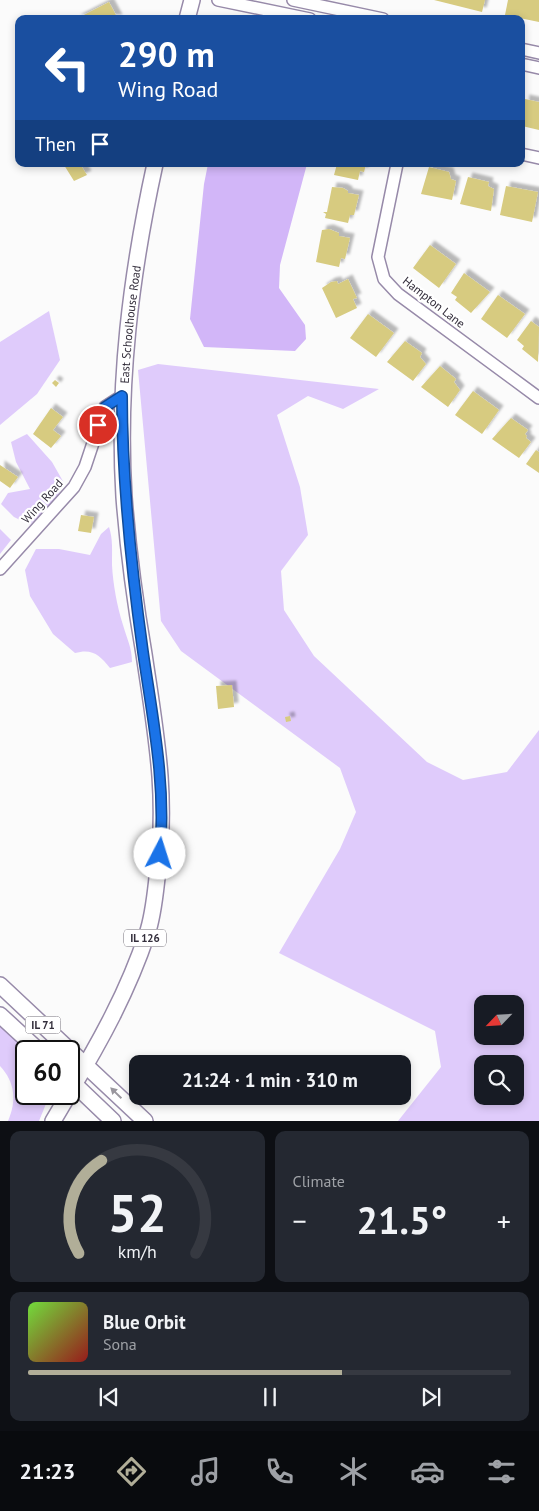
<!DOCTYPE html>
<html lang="en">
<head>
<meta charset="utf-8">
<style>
  body { margin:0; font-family:"PT Sans",sans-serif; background:#242831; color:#f1f3f6; height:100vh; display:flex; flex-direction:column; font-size:19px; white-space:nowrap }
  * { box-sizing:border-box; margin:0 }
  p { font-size:16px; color:#9ea1a6 }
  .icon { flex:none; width:28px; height:28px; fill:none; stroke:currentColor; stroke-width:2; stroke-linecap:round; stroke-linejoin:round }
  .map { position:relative; height:1121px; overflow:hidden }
  .drawer { display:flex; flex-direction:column; gap:10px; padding:10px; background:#0d0f14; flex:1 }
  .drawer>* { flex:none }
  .banner { position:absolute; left:15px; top:15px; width:510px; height:152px; border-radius:10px; box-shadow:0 2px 8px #0003; background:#1a4fa0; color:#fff; overflow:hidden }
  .needle { width:32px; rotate:245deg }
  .tools { position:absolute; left:474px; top:995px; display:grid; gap:10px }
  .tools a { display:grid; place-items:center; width:50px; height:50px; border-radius:10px; background:#171b24; box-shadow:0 2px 8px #0003; font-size:25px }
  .speed { position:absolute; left:15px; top:1040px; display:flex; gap:10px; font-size:25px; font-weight:700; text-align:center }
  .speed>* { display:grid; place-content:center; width:65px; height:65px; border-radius:50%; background:#171b24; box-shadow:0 2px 8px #0003; line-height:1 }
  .speed .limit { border:2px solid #111; border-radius:8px; background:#fff; color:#111 }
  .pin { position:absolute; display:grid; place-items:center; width:42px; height:42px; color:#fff; margin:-21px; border:2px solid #fff; border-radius:50%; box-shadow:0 1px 5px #0007 }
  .me { position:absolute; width:55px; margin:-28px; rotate:5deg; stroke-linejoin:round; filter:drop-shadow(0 0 4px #0008) }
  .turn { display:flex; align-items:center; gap:18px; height:105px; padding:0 20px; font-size:22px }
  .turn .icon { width:65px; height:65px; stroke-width:2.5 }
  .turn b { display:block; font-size:35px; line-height:42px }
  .then { display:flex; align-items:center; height:48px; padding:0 20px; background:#0003; gap:10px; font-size:19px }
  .big { font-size:38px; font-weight:800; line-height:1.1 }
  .drawer .card { flex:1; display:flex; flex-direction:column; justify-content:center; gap:8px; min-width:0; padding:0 18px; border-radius:10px; background:#242831 }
  .drawer .dial { align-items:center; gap:0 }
  .dial svg { height:130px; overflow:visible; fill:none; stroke:#363941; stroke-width:7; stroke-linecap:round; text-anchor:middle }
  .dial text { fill:#f1f3f6; stroke:none }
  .song { display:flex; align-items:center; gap:15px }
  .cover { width:60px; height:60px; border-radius:8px; background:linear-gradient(135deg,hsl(100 70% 55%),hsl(0 70% 35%)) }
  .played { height:5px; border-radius:2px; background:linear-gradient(90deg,#b1ae98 65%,#363941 65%) }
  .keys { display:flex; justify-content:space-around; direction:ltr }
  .heat { display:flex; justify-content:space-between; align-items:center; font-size:28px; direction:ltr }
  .drawer .tiles { flex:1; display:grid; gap:10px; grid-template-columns:1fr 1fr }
  .card:last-child { grid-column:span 2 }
  .trip { position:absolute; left:129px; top:1055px; width:282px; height:50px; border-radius:10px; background:#171b24; box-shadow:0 2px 8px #0003; font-weight:800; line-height:50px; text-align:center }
  .menu { display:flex; height:80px; justify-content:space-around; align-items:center; background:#090b0e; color:#9ea1a6 }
  .menu .icon { width:35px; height:35px }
  .menu .selected { color:#b1ae98 }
  .menu b { font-size:22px; color:#f1f3f6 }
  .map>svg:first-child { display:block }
  .green { fill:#dfcbfb; fill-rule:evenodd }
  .water { fill:#d2b6f8 }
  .building { fill:#d7cb80; filter:url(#shadow) }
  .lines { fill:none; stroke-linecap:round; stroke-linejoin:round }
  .minor-casing { stroke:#978aa9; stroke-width:14 }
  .major-casing { stroke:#978aa9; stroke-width:18 }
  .minor { stroke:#fff; stroke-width:11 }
  .major { stroke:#fff; stroke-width:15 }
  .oneway { fill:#9a979e }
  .route-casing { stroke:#114b97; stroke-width:12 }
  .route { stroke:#1a73e8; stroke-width:9 }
  .labels { text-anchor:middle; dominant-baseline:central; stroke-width:4.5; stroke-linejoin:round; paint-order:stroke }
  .shield { fill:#fff; stroke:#716d76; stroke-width:1 }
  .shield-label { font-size:11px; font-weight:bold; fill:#342f3c }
  .street-label { font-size:12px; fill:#342f3c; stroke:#fff }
</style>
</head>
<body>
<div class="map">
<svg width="539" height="1121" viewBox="0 0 539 1121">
  <defs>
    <filter id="shadow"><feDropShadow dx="4.5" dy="-4.5" stdDeviation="1" flood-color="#0004"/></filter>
  </defs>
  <rect width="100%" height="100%" fill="#fbfbfb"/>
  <!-- green -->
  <g class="green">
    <polygon points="49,311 60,360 37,394 0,425 0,342"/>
    <path d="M158,364l221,25 -36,20 -35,-13 -31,19 23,72 8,48 -27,36 3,39 30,46 113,106 36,18 44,-8 32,-42v391h-141l43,-54 -6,-36 -156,-78 61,-104 16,-37 -16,-44 -159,-117 -20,-30 -23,-251zM482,1004h33v32h-33zM482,1064h33v32h-33z"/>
    <polygon points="27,434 52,462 64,483 56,499 30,525 14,517 1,504 8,493 30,489 16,462 11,442"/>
    <path d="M109,527c4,12 3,24 3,38 1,19 5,41 11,60 4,14 9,23 9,37l-22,6c-10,-13 -18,-20 -35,-15l-22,-19 -23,-38 -5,-26 11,-21h23l31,6 11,-21z"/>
    <polygon points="0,529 11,540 0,554"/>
    <path d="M0,1025l29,26h-3v43h24l-11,27h-31c9,-20 7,-39 -8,-55z"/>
  </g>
  <!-- water -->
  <polygon class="water" points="208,164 307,164 280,265 279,288 305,325 306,339 295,351 204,347 190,319 204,184"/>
  <!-- building -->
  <g class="building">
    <polygon points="434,0 485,0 482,12"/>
    <polygon points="508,0 539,0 539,22 505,15"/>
    <polygon points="109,2 118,19 76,19"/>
    <polygon points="525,99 539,102 539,130 522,126"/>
    <polygon points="80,164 87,175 74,181 64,165"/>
    <polygon points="337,164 366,164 364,172 360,171 358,180 334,175"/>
    <polygon points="429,167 449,172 451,179 456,181 452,200 421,194"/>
    <polygon points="468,177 489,182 488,186 494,189 491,211 460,204"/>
    <polygon points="506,186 538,192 532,222 500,215"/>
    <polygon points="332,187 343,188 348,191 348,193 359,195 354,215 350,215 348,223 325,218 326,214 323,212 327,212"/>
    <polygon points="329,229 339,233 339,236 350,238 345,259 341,258 339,267 316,262 322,230"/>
    <polygon points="430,245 456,264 439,288 413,268"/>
    <polygon points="464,273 490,292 471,313 455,300 457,297 451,293"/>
    <polygon points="348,279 357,298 353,299 357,308 336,318 322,288 331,282 337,281 338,284"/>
    <polygon points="498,295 525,314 507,338 481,319"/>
    <polygon points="368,314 394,333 376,357 350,338"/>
    <polygon points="531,321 539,327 538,362 522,349 524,346 517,340"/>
    <polygon points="405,341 422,353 420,357 426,364 413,381 387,362"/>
    <polygon points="440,366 456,379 454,382 460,390 448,407 421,387"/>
    <polygon points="55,380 59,383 56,387 52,383"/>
    <polygon points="473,391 499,410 482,434 455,415"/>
    <polygon points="51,408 63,417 53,430 61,436 51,448 33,434"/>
    <polygon points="511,418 528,430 525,434 527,436 526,438 531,442 519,458 492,439"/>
    <polygon points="536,450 539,452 539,473 526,464"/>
    <polygon points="0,465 18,477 10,488 0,481"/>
    <polygon points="81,515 94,517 91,533 78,531"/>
    <polygon points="232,685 234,707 218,709 216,686"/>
    <polygon points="290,716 291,721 286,722 285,717"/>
  </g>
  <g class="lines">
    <!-- minor casing -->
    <g class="minor-casing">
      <g id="minor">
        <polyline points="218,0 310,19"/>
        <polyline points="293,0 383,19"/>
        <polyline points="521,49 539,53"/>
        <polyline points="521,64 539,68"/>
        <polyline points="521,154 539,158"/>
        <polyline points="397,164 378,257 384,279 398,294 539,398"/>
        <polyline points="0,569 74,487 85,467 105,407 122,396"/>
      </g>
    </g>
    <!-- major casing -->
    <g class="major-casing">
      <g id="major">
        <polyline points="187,19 192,0"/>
        <polyline points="0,985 145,1121"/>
        <polyline points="0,1015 39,1051"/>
        <polyline points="69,1079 113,1121"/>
        <path id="s1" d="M69,1093c31,-51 59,-102 78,-159 6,-17 8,-38 10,-56 11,-83 -1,-143 -13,-224 -9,-52 -16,-105 -20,-157 -7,-113 7,-223 31,-333"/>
        <polyline points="53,1121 69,1094"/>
      </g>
    </g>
    <!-- minor -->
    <use href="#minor" class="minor"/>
    <!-- major -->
    <use href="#major" class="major"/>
  </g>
  <!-- one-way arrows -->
  <defs><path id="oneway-solid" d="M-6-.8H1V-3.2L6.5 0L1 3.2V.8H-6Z" transform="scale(1.25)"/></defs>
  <use class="oneway" href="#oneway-solid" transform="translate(116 1093) rotate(-136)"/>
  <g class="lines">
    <!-- route casing -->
    <g class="route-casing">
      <path id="route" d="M98,425l7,-18 17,-11c0,86 9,170 21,256 10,69 23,131 17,202"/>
    </g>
    <!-- route -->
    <use href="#route" class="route"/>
  </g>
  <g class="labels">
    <!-- shield labels -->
    <g class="shield">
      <rect x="124" y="929.5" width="42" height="17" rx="4"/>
      <rect x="25.5" y="1016.5" width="35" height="17" rx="4"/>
    </g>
    <g class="shield-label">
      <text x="145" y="938">IL 126</text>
      <text x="43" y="1025">IL 71</text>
    </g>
    <!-- street labels -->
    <g class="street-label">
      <text transform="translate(434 302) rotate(38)">Hampton Lane</text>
      <text stroke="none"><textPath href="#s1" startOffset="791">East Schoolhouse Road</textPath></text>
      <text transform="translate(42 501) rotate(-48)">Wing Road</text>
    </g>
  </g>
</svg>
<div class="tools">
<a><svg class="needle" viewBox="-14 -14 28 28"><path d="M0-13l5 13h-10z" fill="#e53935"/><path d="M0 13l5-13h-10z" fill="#9ea1a6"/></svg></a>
<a><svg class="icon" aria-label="search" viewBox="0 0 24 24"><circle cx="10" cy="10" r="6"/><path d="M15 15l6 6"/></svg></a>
</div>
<div class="speed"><div class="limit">60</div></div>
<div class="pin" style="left:98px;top:425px;background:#d93025"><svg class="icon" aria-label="arrive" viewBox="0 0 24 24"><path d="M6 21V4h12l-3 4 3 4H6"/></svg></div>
<svg class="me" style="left:160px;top:854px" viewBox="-20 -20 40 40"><circle r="19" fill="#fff"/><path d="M0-13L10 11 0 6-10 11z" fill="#1a73e8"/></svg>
<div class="trip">21:24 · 1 min · 310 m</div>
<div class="banner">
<div class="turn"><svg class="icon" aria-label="left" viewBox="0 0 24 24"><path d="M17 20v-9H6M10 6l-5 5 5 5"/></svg><div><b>290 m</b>Wing Road</div></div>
<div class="then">Then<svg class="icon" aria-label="arrive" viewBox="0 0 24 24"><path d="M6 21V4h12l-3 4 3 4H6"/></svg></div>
</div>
</div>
<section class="drawer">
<div class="tiles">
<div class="card dial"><svg viewBox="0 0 100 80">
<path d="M14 69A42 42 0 1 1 86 69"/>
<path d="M14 69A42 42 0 0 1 28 12" stroke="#b1ae98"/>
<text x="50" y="56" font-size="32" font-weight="700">52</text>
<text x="50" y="72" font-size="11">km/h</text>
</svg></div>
<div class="card"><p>Climate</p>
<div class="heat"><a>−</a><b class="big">21.5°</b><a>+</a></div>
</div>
<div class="card">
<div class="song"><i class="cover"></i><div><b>Blue Orbit</b><p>Sona</p></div></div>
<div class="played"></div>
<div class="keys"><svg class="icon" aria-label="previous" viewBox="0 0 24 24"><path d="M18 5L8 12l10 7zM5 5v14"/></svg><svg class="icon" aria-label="pause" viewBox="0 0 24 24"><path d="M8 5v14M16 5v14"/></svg><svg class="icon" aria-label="next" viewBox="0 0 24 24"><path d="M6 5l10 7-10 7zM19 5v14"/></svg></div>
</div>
</div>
</section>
<nav class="menu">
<b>21:23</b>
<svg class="icon selected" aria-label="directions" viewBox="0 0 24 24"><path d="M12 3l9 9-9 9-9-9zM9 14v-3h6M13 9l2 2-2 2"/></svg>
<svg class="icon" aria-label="music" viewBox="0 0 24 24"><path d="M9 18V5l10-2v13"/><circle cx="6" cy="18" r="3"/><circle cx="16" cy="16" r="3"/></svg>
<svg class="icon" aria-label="phone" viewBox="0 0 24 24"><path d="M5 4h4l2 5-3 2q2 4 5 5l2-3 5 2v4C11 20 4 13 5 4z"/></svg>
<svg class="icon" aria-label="climate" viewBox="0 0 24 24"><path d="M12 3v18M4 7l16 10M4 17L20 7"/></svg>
<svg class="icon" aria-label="car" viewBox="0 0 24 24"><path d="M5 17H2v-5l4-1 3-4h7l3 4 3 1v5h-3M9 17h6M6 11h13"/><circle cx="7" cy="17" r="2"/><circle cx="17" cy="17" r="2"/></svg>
<svg class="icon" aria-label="filters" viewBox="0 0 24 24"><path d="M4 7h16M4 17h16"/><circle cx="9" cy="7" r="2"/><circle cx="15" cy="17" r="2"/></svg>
</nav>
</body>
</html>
